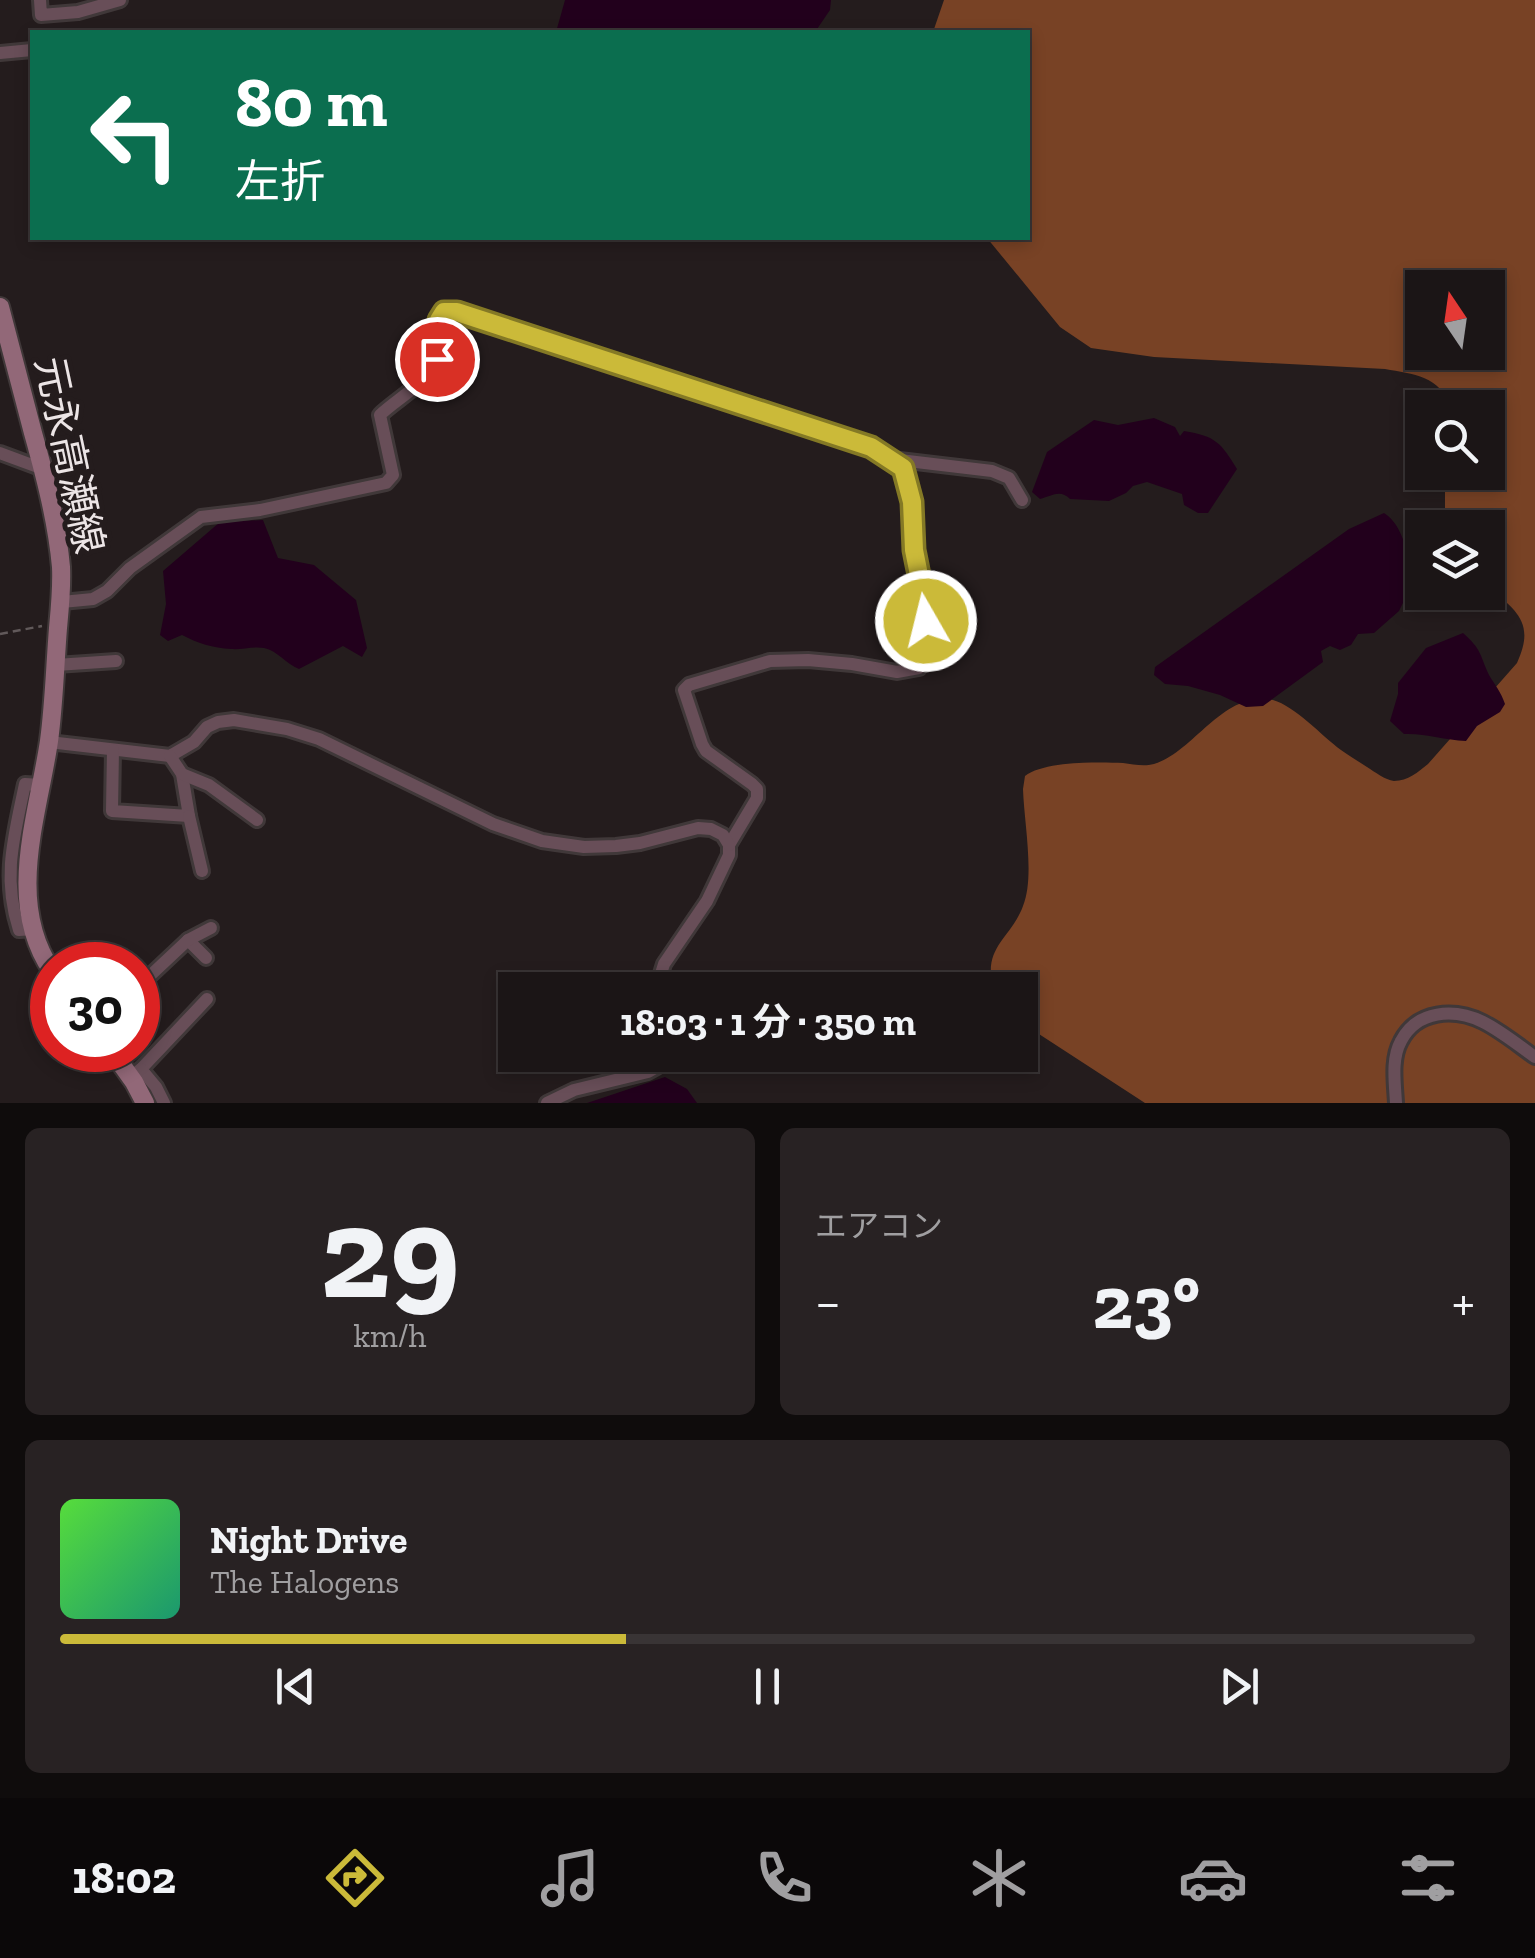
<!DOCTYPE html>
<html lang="ja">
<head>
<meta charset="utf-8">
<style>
  body { margin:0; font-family:"Zilla Slab","Noto Sans JP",serif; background:#282223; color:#f1f3f6; height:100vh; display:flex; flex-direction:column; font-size:38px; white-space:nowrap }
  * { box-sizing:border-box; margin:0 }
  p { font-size:32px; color:#a09fa1 }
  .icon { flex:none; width:55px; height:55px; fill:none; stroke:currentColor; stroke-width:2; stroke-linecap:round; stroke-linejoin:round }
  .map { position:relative; height:1103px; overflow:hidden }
  .side { display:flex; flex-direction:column; gap:25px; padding:25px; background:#0f0c0c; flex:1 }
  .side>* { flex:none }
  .top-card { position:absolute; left:30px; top:30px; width:1000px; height:210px; border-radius:0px; box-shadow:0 5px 15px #0003,0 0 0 2px #393435; background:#0b6e4f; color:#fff; overflow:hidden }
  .needle { width:65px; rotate:347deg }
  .fabs { position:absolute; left:1405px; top:270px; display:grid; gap:20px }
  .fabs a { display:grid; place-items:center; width:100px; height:100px; border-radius:0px; background:#1b1516; box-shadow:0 5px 15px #0003,0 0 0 2px #393435; font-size:50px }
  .speed { position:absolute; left:30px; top:942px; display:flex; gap:20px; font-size:50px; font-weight:700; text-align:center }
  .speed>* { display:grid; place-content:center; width:130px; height:130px; border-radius:50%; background:#1b1516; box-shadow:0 5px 15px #0003,0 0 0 2px #393435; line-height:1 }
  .speed .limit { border:15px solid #d22; background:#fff; color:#111 }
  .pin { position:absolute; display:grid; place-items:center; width:85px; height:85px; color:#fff; margin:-42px; border:5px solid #fff; border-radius:50%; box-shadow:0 2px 10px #0007 }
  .me { position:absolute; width:110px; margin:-55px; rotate:352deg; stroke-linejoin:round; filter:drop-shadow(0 0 8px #0008) }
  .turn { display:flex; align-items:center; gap:35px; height:210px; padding:0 40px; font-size:45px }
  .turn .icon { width:130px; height:130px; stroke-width:2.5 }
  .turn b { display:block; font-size:70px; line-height:85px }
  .big { font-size:75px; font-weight:700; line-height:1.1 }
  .side .tile { flex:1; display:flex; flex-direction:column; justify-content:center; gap:15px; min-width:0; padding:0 35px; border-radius:15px; background:#282223 }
  .side .dial { align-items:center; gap:0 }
  .dial b { font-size:130px; line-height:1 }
  .song { display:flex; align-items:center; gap:30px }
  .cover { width:120px; height:120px; border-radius:15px; background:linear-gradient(135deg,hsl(110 70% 55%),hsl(160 70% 35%)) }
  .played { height:10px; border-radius:5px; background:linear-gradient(90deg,#cbba39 40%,#393435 40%) }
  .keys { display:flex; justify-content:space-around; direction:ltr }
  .heat { display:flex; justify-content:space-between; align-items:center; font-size:55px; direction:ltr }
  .side .tiles { flex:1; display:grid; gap:25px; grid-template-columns:1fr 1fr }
  .tile:last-child { grid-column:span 2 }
  .trip { position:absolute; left:498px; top:972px; width:540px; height:100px; border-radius:0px; background:#1b1516; box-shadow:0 5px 15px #0003,0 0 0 2px #393435; font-weight:700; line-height:100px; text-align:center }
  .tab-bar { display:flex; height:160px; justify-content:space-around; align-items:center; background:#0b0809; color:#a09fa1 }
  .tab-bar .icon { width:70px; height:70px }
  .tab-bar .active { color:#cbba39 }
  .tab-bar b { font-size:45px; color:#f1f3f6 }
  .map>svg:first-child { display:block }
  .forest { fill:#784225; fill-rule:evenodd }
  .water { fill:#22001c }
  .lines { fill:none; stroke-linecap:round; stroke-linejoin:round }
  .street-casing { stroke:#403839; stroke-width:18 }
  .secondary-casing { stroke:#403839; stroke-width:22 }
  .path { stroke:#61595a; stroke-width:2.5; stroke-dasharray:8 5; stroke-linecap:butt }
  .street { stroke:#684e58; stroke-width:12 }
  .secondary { stroke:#926878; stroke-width:18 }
  .route-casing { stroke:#847925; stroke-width:25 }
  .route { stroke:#cbba39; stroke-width:18 }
  .labels { text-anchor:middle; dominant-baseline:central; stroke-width:10; stroke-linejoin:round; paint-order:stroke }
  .street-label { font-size:40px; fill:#ece5e6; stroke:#241c1d }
</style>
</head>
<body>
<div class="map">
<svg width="1535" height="1103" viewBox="0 0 1535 1103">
  <rect width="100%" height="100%" fill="#241c1d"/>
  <!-- forest -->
  <path class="forest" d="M944,0h591v1103h-390l-123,-80 -2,-2v-31h-26c-13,-43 17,-51 29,-84 12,-29 1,-84 0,-117l2,-13c19,-15 73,-14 98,-13 10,1 20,4 31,1 39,-11 70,-75 119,-64 22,6 49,36 68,50 8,6 17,11 26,17 8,5 18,13 27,14 14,0 24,-9 34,-17l89,-101c18,-39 1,-52 -29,-76v-59l-43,-2v-53l43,-1v-64l-38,-1c-9,-31 -37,-33 -65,-38l-231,-12 -63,-9 -31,-21 -73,-89h41v-206h-95zM1422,288h66v64h-66z"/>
  <!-- water -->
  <g class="water">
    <polygon points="565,0 831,0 830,10 815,32 556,32"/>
    <path d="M1154,418l21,9 5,9 4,-5c32,5 37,12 53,38l-29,44h-10l-14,-8 -2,-11 -35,-12 -14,4 -7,7 -17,8 -39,-2c-10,-10 -18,-3 -30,0l-8,-7 15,-40 47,-32 24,5z"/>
    <path d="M1384,513c22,15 15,35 38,51l-23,47 -25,22 -16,1 -7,11 -11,5 -10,-4 -9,5 2,11 -60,44 -17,1 -26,-12 -32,-9 -23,-2 -11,-9 1,-8 194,-138z"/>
    <path d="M263,520l15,38 36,7 42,35 11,48 -5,9 -19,-11 -44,23c-13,-5 -21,-18 -35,-21 -11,-2 -22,2 -33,1 -18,-1 -34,-6 -49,-14l-14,6 -8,-6 6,-31 -3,-33 57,-49z"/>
    <path d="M1463,633c19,17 16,20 26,42 6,10 12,17 16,29l-5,8 -23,14 -11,15c-22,-1 -41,-8 -62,-7l-14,-13 8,-27v-11l28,-35z"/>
    <polygon points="665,1077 687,1089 697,1103 587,1103"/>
  </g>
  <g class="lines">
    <!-- street casing -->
    <g class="street-casing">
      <g id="street">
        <polyline points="40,0 41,15 78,12 120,0"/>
        <polyline points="0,53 32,50"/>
        <polyline points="0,453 43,469"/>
        <polyline points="891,459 992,471 1009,478 1022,500"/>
        <path d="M62,602l31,-3 14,-8 23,-23 71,-51 59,-7 126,-27 7,-8 -13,-60c15,-15 53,-36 57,-56 4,-17 -2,-33 8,-47h12l414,135 32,21 9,34 2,48 12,60 -3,51 -4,7 -22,4 -45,-8 -44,-4 -38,1 -81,24 -5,5 18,54 4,7 46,33 5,5v9l-28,47v10l-22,46 -43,63 -8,26"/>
        <polyline points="56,665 116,661"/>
        <polyline points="49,742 170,756 194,742 207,727 218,722 234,720 287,729 319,739 493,824 542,841 584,847 616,846 640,843 698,828 711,829 723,835 729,845"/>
        <polyline points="113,750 112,811 189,816 182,774 170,756"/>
        <polyline points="182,774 209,785 257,820"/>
        <polyline points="189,816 202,871"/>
        <path d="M34,929l-15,1c-17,-53 -5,-93 6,-146l15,1"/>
        <polyline points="188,940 206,958"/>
        <polyline points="138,987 188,940 211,928"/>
        <polyline points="141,1069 207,999"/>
        <polyline points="136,1073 141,1069 156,1087 164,1103"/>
        <polyline points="547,1103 574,1090 648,1072 657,1067 660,1055"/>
        <path d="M1396,1103c-1,-20 -5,-44 5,-62 16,-31 53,-33 82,-19 18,9 35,23 52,35"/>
      </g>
    </g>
    <!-- secondary casing -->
    <g class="secondary-casing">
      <g id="secondary">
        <path d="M0,307c11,42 22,84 33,126 12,43 24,89 28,134 1,21 -1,40 -3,61 -3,38 -4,76 -9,113 -11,75 -44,161 3,230"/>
        <polyline points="111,1050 134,1082 145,1103"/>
      </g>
    </g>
    <!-- path -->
    <polyline class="path" points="0,634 42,626"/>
    <!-- street -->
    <use href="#street" class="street"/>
    <!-- secondary -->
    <use href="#secondary" class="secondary"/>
  </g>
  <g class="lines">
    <!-- route casing -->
    <g class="route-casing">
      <polyline id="route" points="437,359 439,320 444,312 457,312 871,447 903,468 912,502 914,550 926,610 926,621"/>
    </g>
    <!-- route -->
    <use href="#route" class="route"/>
  </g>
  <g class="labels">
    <!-- street labels -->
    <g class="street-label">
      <text transform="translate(70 455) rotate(78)">元永高瀬線</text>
    </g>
  </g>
</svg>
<div class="fabs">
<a><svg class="needle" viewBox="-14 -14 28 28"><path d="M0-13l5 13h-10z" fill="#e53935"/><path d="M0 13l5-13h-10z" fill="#a09fa1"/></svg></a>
<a><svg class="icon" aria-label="search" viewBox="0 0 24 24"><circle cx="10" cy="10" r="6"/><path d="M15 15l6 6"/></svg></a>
<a><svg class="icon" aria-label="layers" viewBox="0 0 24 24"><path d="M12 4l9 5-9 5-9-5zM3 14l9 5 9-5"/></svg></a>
</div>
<div class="speed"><div class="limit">30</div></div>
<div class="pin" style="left:437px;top:359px;background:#d93025"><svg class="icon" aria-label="arrive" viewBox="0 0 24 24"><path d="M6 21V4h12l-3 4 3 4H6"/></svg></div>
<svg class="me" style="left:926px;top:621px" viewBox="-20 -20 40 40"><circle r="17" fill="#cbba39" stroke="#fff" stroke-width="3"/><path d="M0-11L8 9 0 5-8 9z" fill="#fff"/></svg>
<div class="trip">18:03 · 1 分 · 350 m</div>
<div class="top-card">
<div class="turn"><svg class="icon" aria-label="left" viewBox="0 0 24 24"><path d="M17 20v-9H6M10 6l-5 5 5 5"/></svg><div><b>80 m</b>左折</div></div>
</div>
</div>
<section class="side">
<div class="tiles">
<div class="tile dial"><b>29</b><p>km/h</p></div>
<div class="tile"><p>エアコン</p>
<div class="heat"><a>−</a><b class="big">23°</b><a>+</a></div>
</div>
<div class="tile">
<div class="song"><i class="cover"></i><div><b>Night Drive</b><p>The Halogens</p></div></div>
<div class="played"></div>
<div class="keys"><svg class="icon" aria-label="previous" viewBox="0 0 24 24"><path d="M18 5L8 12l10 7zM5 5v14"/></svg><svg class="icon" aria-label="pause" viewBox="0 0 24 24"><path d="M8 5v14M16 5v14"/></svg><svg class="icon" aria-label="next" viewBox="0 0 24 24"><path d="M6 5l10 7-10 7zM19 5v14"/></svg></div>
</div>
</div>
</section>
<nav class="tab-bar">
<b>18:02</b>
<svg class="icon active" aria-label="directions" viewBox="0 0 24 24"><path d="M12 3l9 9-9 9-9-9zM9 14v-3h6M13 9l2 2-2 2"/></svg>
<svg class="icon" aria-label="music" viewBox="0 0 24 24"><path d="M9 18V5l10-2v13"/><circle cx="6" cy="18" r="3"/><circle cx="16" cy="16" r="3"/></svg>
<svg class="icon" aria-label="phone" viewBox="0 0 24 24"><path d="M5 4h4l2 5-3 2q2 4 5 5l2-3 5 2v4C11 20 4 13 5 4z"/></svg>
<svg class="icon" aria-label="climate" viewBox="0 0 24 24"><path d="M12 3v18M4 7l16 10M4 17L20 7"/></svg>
<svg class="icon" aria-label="car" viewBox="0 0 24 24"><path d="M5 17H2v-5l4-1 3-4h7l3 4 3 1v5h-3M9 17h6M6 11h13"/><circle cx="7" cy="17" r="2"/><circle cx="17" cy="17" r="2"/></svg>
<svg class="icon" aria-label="filters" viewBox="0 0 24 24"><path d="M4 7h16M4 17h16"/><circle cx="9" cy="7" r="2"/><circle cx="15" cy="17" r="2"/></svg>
</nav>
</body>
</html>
